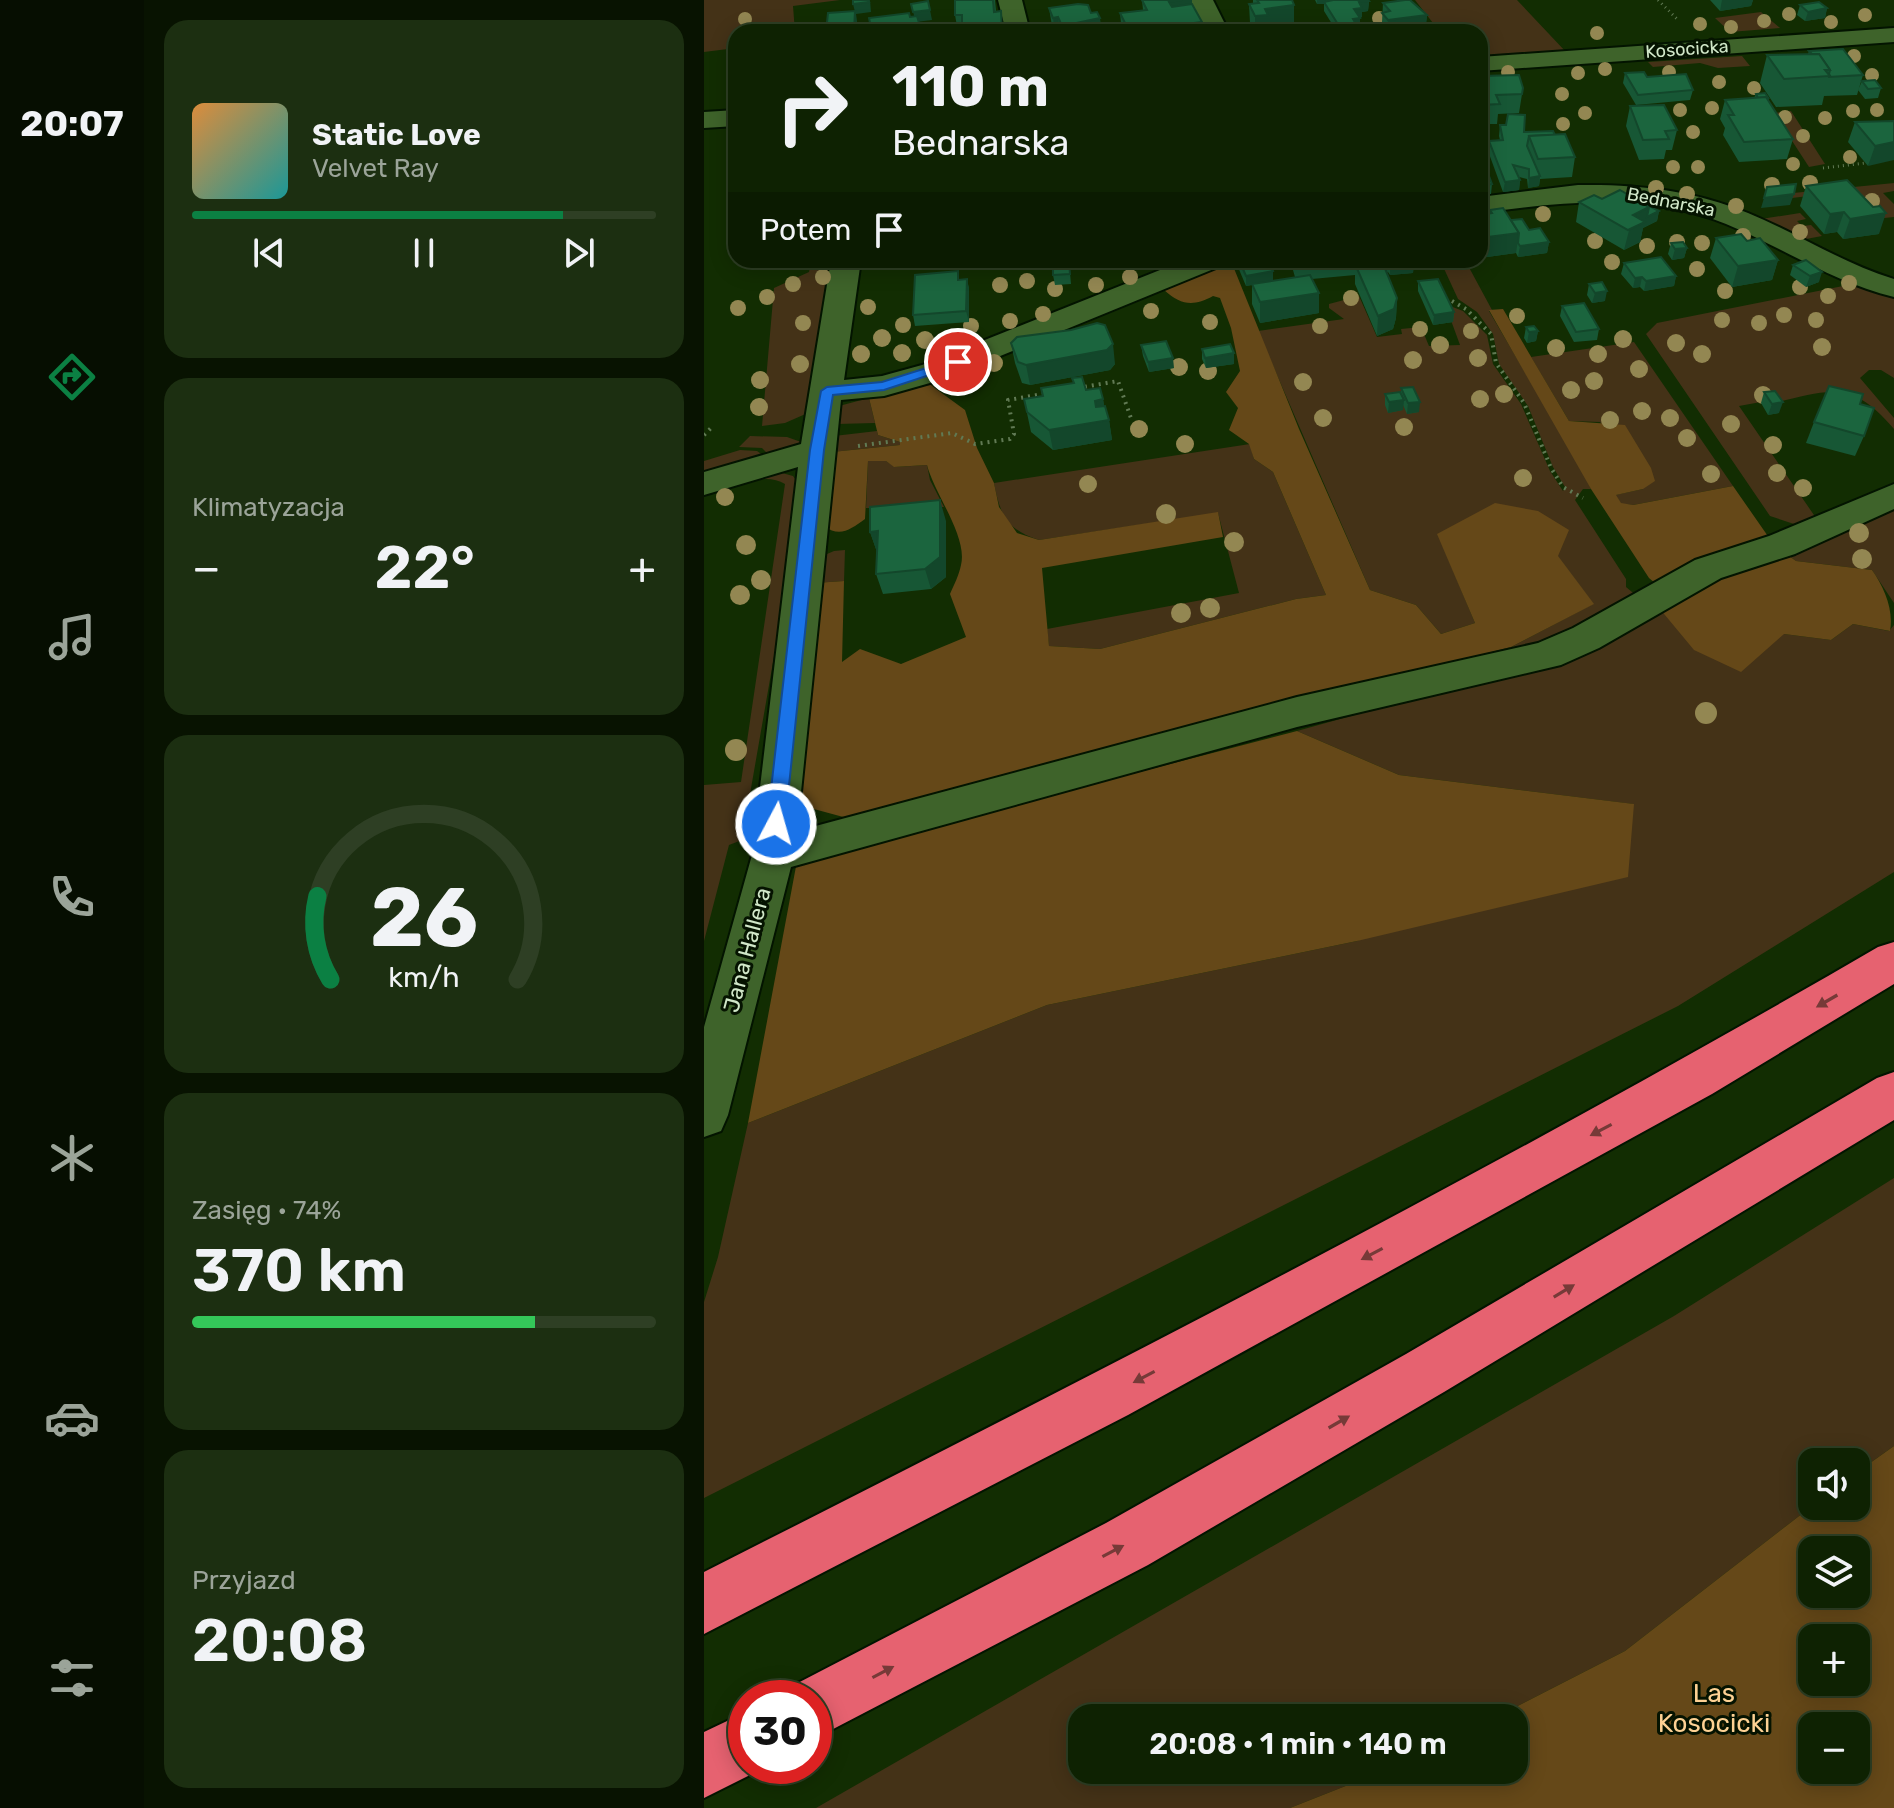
<!DOCTYPE html>
<html lang="pl">
<head>
<meta charset="utf-8">
<style>
  body { margin:0; font-family:Rubik,sans-serif; background:#1c2f11; color:#f1f3f6; height:100vh; display:flex; flex-direction:column; font-size:30px; white-space:nowrap }
  * { box-sizing:border-box; margin:0 }
  p { font-size:26px; color:#9ba499 }
  .icon { flex:none; width:44px; height:44px; fill:none; stroke:currentColor; stroke-width:2; stroke-linecap:round; stroke-linejoin:round }
  .map { position:relative; flex:1; overflow:hidden }
  .panel { display:flex; flex-direction:column; gap:20px; padding:20px; background:#081301; width:560px }
  .panel>* { flex:none }
  .hud { position:absolute; left:24px; top:24px; width:760px; height:244px; border-radius:24px; box-shadow:0 4px 20px #0003,0 0 0 2px #2e3f24; background:#0e2202; color:#f1f3f6; overflow:hidden }
  .buttons { position:absolute; left:1094px; top:1448px; display:grid; gap:16px }
  .buttons a { display:grid; place-items:center; width:72px; height:72px; border-radius:16px; background:#0e2202; box-shadow:0 4px 20px #0003,0 0 0 2px #2e3f24; font-size:40px }
  .speed { position:absolute; left:24px; top:1680px; display:flex; gap:16px; font-size:40px; font-weight:700; text-align:center }
  .speed>* { display:grid; place-content:center; width:104px; height:104px; border-radius:50%; background:#0e2202; box-shadow:0 4px 20px #0003,0 0 0 2px #2e3f24; line-height:1 }
  .speed .limit { border:12px solid #d22; background:#fff; color:#111 }
  .pin { position:absolute; display:grid; place-items:center; width:68px; height:68px; color:#fff; margin:-34px; border:4px solid #fff; border-radius:50%; box-shadow:0 2px 8px #0007 }
  .me { position:absolute; width:88px; margin:-44px; rotate:6deg; stroke-linejoin:round; filter:drop-shadow(0 0 6px #0008) }
  .turn { display:flex; align-items:center; gap:28px; height:168px; padding:0 32px; font-size:36px }
  .turn .icon { width:104px; height:104px; stroke-width:2.5 }
  .turn b { display:block; font-size:56px; line-height:68px }
  .then { display:flex; align-items:center; height:76px; padding:0 32px; background:#0003; gap:16px; font-size:30px }
  .big { font-size:60px; font-weight:600; line-height:1.1 }
  .panel .tile { flex:1; display:flex; flex-direction:column; justify-content:center; gap:12px; min-width:0; padding:0 28px; border-radius:24px; background:#1c2f11 }
  .panel .dial { align-items:center; gap:0 }
  .dial svg { height:208px; overflow:visible; fill:none; stroke:#2e3f24; stroke-width:7; stroke-linecap:round; text-anchor:middle }
  .dial text { fill:#f1f3f6; stroke:none }
  .song { display:flex; align-items:center; gap:24px }
  .cover { width:96px; height:96px; border-radius:12px; background:linear-gradient(135deg,hsl(30 70% 55%),hsl(180 70% 35%)) }
  .played { height:8px; border-radius:4px; background:linear-gradient(90deg,#0b8043 80%,#2e3f24 80%) }
  .keys { display:flex; justify-content:space-around; direction:ltr }
  .heat { display:flex; justify-content:space-between; align-items:center; font-size:44px; direction:ltr }
  .charge { height:12px; border-radius:6px; background:linear-gradient(90deg,#34c759 74%,#2e3f24 0) }
  .trip { position:absolute; left:364px; top:1704px; width:460px; height:80px; border-radius:24px; background:#0e2202; box-shadow:0 4px 20px #0003,0 0 0 2px #2e3f24; font-weight:600; line-height:80px; text-align:center }
  main { display:flex; flex:1; min-height:0 }
  .menu { display:flex; flex-direction:column; width:144px; justify-content:space-around; align-items:center; background:#060e01; color:#9ba499 }
  .menu .icon { width:56px; height:56px }
  .menu .selected { color:#0b8043 }
  .menu b { font-size:36px; color:#f1f3f6 }
  .map>svg:first-child { display:block }
  .green { fill:#443217 }
  .forest { fill:#654818; fill-rule:evenodd }
  .lines { fill:none; stroke-linecap:round; stroke-linejoin:round }
  .minor-casing { stroke:#031400; stroke-width:4 }
  .highway-casing { stroke:#031400; stroke-width:4 }
  .path-far1 { stroke:#617a54; stroke-width:3; stroke-dasharray:1 4; stroke-linecap:butt }
  .path { stroke:#617a54; stroke-width:4; stroke-dasharray:2 5; stroke-linecap:butt }
  .minor { fill:#3e632a; fill-rule:evenodd }
  .highway { fill:#e66270; fill-rule:evenodd }
  .tree { fill:#938752 }
  .wall { fill:#175735 }
  .shaded-wall { fill:#13472b }
  .building { fill:#1b653e; stroke:#13472b; stroke-width:2 }
  .oneway { fill:#763a38 }
  .route { fill:#1a73e8; stroke:#114b97; stroke-width:2 }
  .labels { text-anchor:middle; dominant-baseline:central; stroke-width:6; stroke-linejoin:round; paint-order:stroke }
  .far-street-label { font-size:18px; fill:#d1e7c8; stroke:#051300 }
  .street-label { font-size:22px; fill:#d1e7c8; stroke:#051300 }
  .near-park-label { font-size:26px; fill:#fdd193; stroke:#051300 }
</style>
</head>
<body>
<main>
<nav class="menu">
<b>20:07</b>
<svg class="icon selected" aria-label="directions" viewBox="0 0 24 24"><path d="M12 3l9 9-9 9-9-9zM9 14v-3h6M13 9l2 2-2 2"/></svg>
<svg class="icon" aria-label="music" viewBox="0 0 24 24"><path d="M9 18V5l10-2v13"/><circle cx="6" cy="18" r="3"/><circle cx="16" cy="16" r="3"/></svg>
<svg class="icon" aria-label="phone" viewBox="0 0 24 24"><path d="M5 4h4l2 5-3 2q2 4 5 5l2-3 5 2v4C11 20 4 13 5 4z"/></svg>
<svg class="icon" aria-label="climate" viewBox="0 0 24 24"><path d="M12 3v18M4 7l16 10M4 17L20 7"/></svg>
<svg class="icon" aria-label="car" viewBox="0 0 24 24"><path d="M5 17H2v-5l4-1 3-4h7l3 4 3 1v5h-3M9 17h6M6 11h13"/><circle cx="7" cy="17" r="2"/><circle cx="17" cy="17" r="2"/></svg>
<svg class="icon" aria-label="filters" viewBox="0 0 24 24"><path d="M4 7h16M4 17h16"/><circle cx="9" cy="7" r="2"/><circle cx="15" cy="17" r="2"/></svg>
</nav>
<section class="panel">
<div class="tile">
<div class="song"><i class="cover"></i><div><b>Static Love</b><p>Velvet Ray</p></div></div>
<div class="played"></div>
<div class="keys"><svg class="icon" aria-label="previous" viewBox="0 0 24 24"><path d="M18 5L8 12l10 7zM5 5v14"/></svg><svg class="icon" aria-label="pause" viewBox="0 0 24 24"><path d="M8 5v14M16 5v14"/></svg><svg class="icon" aria-label="next" viewBox="0 0 24 24"><path d="M6 5l10 7-10 7zM19 5v14"/></svg></div>
</div>
<div class="tile"><p>Klimatyzacja</p>
<div class="heat"><a>−</a><b class="big">22°</b><a>+</a></div>
</div>
<div class="tile dial"><svg viewBox="0 0 100 80">
<path d="M14 69A42 42 0 1 1 86 69"/>
<path d="M14 69A42 42 0 0 1 9 37" stroke="#0b8043"/>
<text x="50" y="56" font-size="32" font-weight="700">26</text>
<text x="50" y="72" font-size="11">km/h</text>
</svg></div>
<div class="tile"><p>Zasięg · 74%</p><b class="big">370 km</b><div class="charge"></div></div>
<div class="tile"><p>Przyjazd</p><b class="big">20:08</b></div>
</section>
<div class="map">
<svg width="1190" height="1808" viewBox="0 0 1190 1808">
  <rect width="100%" height="100%" fill="#122d02"/>
  <!-- green -->
  <g class="green">
    <polygon points="0,0 136,0 89,6 91,32 32,32 32,48 0,52"/>
    <polygon points="711,0 813,0 862,52 776,58 776,32 736,32"/>
    <polygon points="1057,12 1076,28 1026,32 1011,18"/>
    <polygon points="1038,56 1046,66 1014,68 996,63 949,67 944,62"/>
    <polygon points="1087,111 1121,164 1105,167 1070,113"/>
    <polygon points="1190,183 1190,191 1179,193 1190,204 1190,217 1171,219 1129,193 1088,198 1058,196"/>
    <polygon points="1096,213 1102,219 1093,221 1098,226 1107,225 1118,236 1097,240 1057,219"/>
    <polygon points="107,260 129,260 106,412 81,423 58,426 70,288 105,272"/>
    <polygon points="736,260 761,260 788,310 785,311 882,476 887,489 879,489 871,500 922,579 922,587 934,597 860,641 679,680 807,647 889,604 853,556 734,534 771,623 737,634 712,605 666,590 554,331 640,319 625,308 625,304 655,296 673,337 698,334 697,329 717,327 725,346 756,345 741,304 759,311 783,335 789,364 817,404 846,471 859,491 861,487 849,467 824,406 795,364 789,334 773,312 754,299"/>
    <path d="M1154,283l36,10v85l-13,-8h-12l-9,8 34,40v11c-41,-49 -64,-40 -120,-26l-2,-3 -33,6 77,112 78,-34v2l-110,49 -4,-5 14,-6 -24,-8 -124,-182 11,-11z"/>
    <polygon points="930,342 1029,486 929,505 917,504 911,495 939,489 896,422 865,421 827,357"/>
    <polygon points="165,398 171,423 133,424 135,406"/>
    <polygon points="173,431 174,435 196,442 196,445 128,452 130,436"/>
    <polygon points="46,436 83,437 97,442 65,455 58,448 35,447"/>
    <path d="M546,444l4,15 19,13 53,123 -30,4 -196,50 -51,-3 -2,-17 192,-36 -21,-80 -179,27c-32,-10 -39,-25 -45,-57z"/>
    <polygon points="36,450 53,451 60,456 0,475 0,461"/>
    <polygon points="164,461 182,461 191,467 223,465 226,480 240,507 162,508"/>
    <path d="M78,473l11,3 5,7 -11,99 -45,258 -13,5 -25,96v-156l37,-3 44,-298c-22,-14 -57,5 -81,12v-3z"/>
    <polygon points="1190,502 1190,603 1168,570 1092,561 1081,553"/>
    <polygon points="141,550 140,581 111,583 116,557 130,551"/>
    <polygon points="951,603 1080,634 1127,640 1149,624 1185,631 1190,625 1190,872 974,1006 0,1498 0,1302 14,1257 44,1123 343,1005 653,941 929,804 695,775 593,731 866,655"/>
    <polygon points="1190,1178 1190,1446 1152,1473 1152,1462 1108,1462 1108,1506 921,1651 790,1718 378,1718 378,1770 682,1770 586,1808 112,1808 970,1316"/>
  </g>
  <!-- forest -->
  <g class="forest">
    <path d="M527,261l68,168 71,161 46,15 25,29 34,-11 -38,-89 58,-31 43,8 31,19 -11,26 36,48 -83,43 -664,171 -59,-16 27,-219 29,-2 -2,81 18,-13 41,15 65,-27 -16,-43c4,-9 9,-19 11,-29 7,-28 -27,-72 -34,-100l-33,2 -8,-6h-18l-3,58c-14,10 -25,19 -41,7l8,-74 68,-7v-3l-22,-7 -9,-37 59,-15 37,27 12,38 17,35 5,24 18,26 22,7 179,-28 5,25 -181,31 7,78 51,3 196,-50 30,-4 -53,-123 -19,-13 -5,-15 -20,-14 9,-22 -12,-16 14,-21 -9,-43 -11,-30 -7,-2c-20,11 -32,9 -49,-6z"/>
    <polygon points="799,309 865,421 921,425 947,468 951,481 939,489 912,495 917,503 929,505 1029,486 1068,542 952,584 945,578 887,489 785,310"/>
    <path d="M1081,553l11,8 76,9c12,17 22,40 18,61l-37,-7 -22,16 -47,-6 -43,38 -47,-22 -39,-47z"/>
    <polygon points="593,731 695,775 930,804 924,877 653,941 343,1005 44,1123 93,861"/>
    <path d="M1190,1446v362h-604l96,-38h128v-52h-20l131,-67 187,-145h44v-33zM1152,1550v44h-44v-44zM1152,1638v44h-44v-44zM1152,1726v44h-44v-44z"/>
  </g>
  <g class="lines">
    <!-- minor casing -->
    <g class="minor-casing">
      <g id="minor">
        <polygon points="294,0 318,0 326,32 302,32"/>
        <polygon points="485,0 509,0 525,32 501,32"/>
        <polygon points="1190,28 1190,42 776,71 776,57"/>
        <polygon points="32,110 32,126 0,128 0,112"/>
        <path d="M874,185c59,-1 115,5 170,28 49,20 94,50 146,66v18c-61,-15 -111,-49 -168,-73 -80,-32 -162,-22 -246,-11v-16z"/>
        <polygon points="127,260 157,260 140,380 178,376 218,365 481,260 522,260 517,266 240,379 180,396 137,400 93,831 593,697 834,643 869,628 991,560 1065,536 1190,484 1190,509 1091,554 1017,578 895,648 857,665 593,727 87,867 24,1115 17,1131 0,1137 0,1027 48,855 94,467 0,495 0,472 97,444"/>
      </g>
    </g>
    <!-- highway casing -->
    <g class="highway-casing">
      <g id="highway">
        <path d="M1190,942v42l-182,110 -584,321 -424,219v-62c395,-200 791,-402 1174,-625z"/>
        <polygon points="1190,1072 1190,1120 740,1392 444,1565 110,1739 110,1698 83,1698 88,1686 402,1523 702,1354 1173,1078"/>
        <polygon points="42,1712 42,1766 64,1766 0,1798 0,1732"/>
      </g>
    </g>
    <!-- path-far1 -->
    <g class="path-far1">
      <polyline points="954,0 973,19"/>
      <polyline points="1119,168 1162,163"/>
    </g>
    <!-- path -->
    <g class="path">
      <polyline points="748,301 762,309 787,334 792,363 820,403 847,468 859,487 879,498"/>
      <polyline points="374,388 414,381 428,421"/>
      <polyline points="0,435 7,428"/>
      <polyline points="154,446 248,433 271,444 306,439 310,434 304,400 345,393"/>
    </g>
    <!-- minor -->
    <use href="#minor" class="minor"/>
    <!-- highway -->
    <use href="#highway" class="highway"/>
  </g>
  <!-- trees -->
  <g class="tree">
    <circle cx="1085" cy="14" r="7"/>
    <circle cx="1161" cy="15" r="7"/>
    <circle cx="675" cy="18" r="7"/>
    <circle cx="41" cy="19" r="7"/>
    <circle cx="1060" cy="21" r="7"/>
    <circle cx="1127" cy="22" r="7"/>
    <circle cx="996" cy="24" r="7"/>
    <circle cx="1027" cy="27" r="7"/>
    <circle cx="893" cy="33" r="7"/>
    <circle cx="1150" cy="56" r="7"/>
    <circle cx="901" cy="69" r="7"/>
    <circle cx="804" cy="72" r="7"/>
    <circle cx="965" cy="72" r="7"/>
    <circle cx="874" cy="73" r="7"/>
    <circle cx="1168" cy="75" r="7"/>
    <circle cx="1015" cy="82" r="7"/>
    <circle cx="1050" cy="88" r="7"/>
    <circle cx="858" cy="94" r="7"/>
    <circle cx="1008" cy="108" r="7"/>
    <circle cx="976" cy="110" r="7"/>
    <circle cx="1173" cy="110" r="7"/>
    <circle cx="1149" cy="111" r="7"/>
    <circle cx="881" cy="113" r="7"/>
    <circle cx="1081" cy="117" r="7"/>
    <circle cx="1121" cy="118" r="7"/>
    <circle cx="859" cy="124" r="7"/>
    <circle cx="989" cy="132" r="7"/>
    <circle cx="1099" cy="136" r="7"/>
    <circle cx="1146" cy="157" r="7"/>
    <circle cx="1089" cy="164" r="7"/>
    <circle cx="969" cy="167" r="7"/>
    <circle cx="994" cy="167" r="7"/>
    <circle cx="1106" cy="183" r="8"/>
    <circle cx="1068" cy="185" r="8"/>
    <circle cx="952" cy="188" r="8"/>
    <circle cx="983" cy="194" r="8"/>
    <circle cx="1168" cy="201" r="8"/>
    <circle cx="1032" cy="206" r="8"/>
    <circle cx="839" cy="214" r="8"/>
    <circle cx="1096" cy="232" r="8"/>
    <circle cx="1039" cy="236" r="8"/>
    <circle cx="891" cy="241" r="8"/>
    <circle cx="973" cy="242" r="8"/>
    <circle cx="998" cy="243" r="8"/>
    <circle cx="943" cy="246" r="8"/>
    <circle cx="908" cy="262" r="8"/>
    <circle cx="993" cy="269" r="8"/>
    <circle cx="119" cy="277" r="8"/>
    <circle cx="426" cy="277" r="8"/>
    <circle cx="323" cy="281" r="8"/>
    <circle cx="1145" cy="283" r="8"/>
    <circle cx="89" cy="284" r="8"/>
    <circle cx="296" cy="285" r="8"/>
    <circle cx="392" cy="285" r="8"/>
    <circle cx="1096" cy="287" r="8"/>
    <circle cx="351" cy="289" r="8"/>
    <circle cx="1021" cy="291" r="8"/>
    <circle cx="1124" cy="296" r="8"/>
    <circle cx="63" cy="297" r="8"/>
    <circle cx="647" cy="298" r="8"/>
    <circle cx="164" cy="307" r="8"/>
    <circle cx="34" cy="308" r="8"/>
    <circle cx="447" cy="311" r="8"/>
    <circle cx="339" cy="314" r="8"/>
    <circle cx="1080" cy="315" r="8"/>
    <circle cx="813" cy="316" r="8"/>
    <circle cx="1018" cy="320" r="8"/>
    <circle cx="1112" cy="320" r="8"/>
    <circle cx="306" cy="321" r="8"/>
    <circle cx="506" cy="322" r="8"/>
    <circle cx="99" cy="323" r="8"/>
    <circle cx="1055" cy="323" r="8"/>
    <circle cx="199" cy="325" r="8"/>
    <circle cx="267" cy="326" r="8"/>
    <circle cx="616" cy="326" r="8"/>
    <circle cx="716" cy="329" r="8"/>
    <circle cx="767" cy="331" r="8"/>
    <circle cx="178" cy="338" r="9"/>
    <circle cx="919" cy="339" r="9"/>
    <circle cx="221" cy="340" r="9"/>
    <circle cx="972" cy="343" r="9"/>
    <circle cx="736" cy="345" r="9"/>
    <circle cx="1118" cy="347" r="9"/>
    <circle cx="852" cy="348" r="9"/>
    <circle cx="198" cy="353" r="9"/>
    <circle cx="157" cy="354" r="9"/>
    <circle cx="894" cy="354" r="9"/>
    <circle cx="998" cy="354" r="9"/>
    <circle cx="774" cy="358" r="9"/>
    <circle cx="709" cy="360" r="9"/>
    <circle cx="290" cy="363" r="9"/>
    <circle cx="96" cy="364" r="9"/>
    <circle cx="475" cy="367" r="9"/>
    <circle cx="935" cy="369" r="9"/>
    <circle cx="504" cy="371" r="9"/>
    <circle cx="56" cy="380" r="9"/>
    <circle cx="890" cy="381" r="9"/>
    <circle cx="599" cy="382" r="9"/>
    <circle cx="867" cy="390" r="9"/>
    <circle cx="800" cy="394" r="9"/>
    <circle cx="1059" cy="395" r="9"/>
    <circle cx="776" cy="399" r="9"/>
    <circle cx="55" cy="407" r="9"/>
    <circle cx="938" cy="411" r="9"/>
    <circle cx="619" cy="418" r="9"/>
    <circle cx="966" cy="418" r="9"/>
    <circle cx="906" cy="420" r="9"/>
    <circle cx="1027" cy="424" r="9"/>
    <circle cx="700" cy="427" r="9"/>
    <circle cx="435" cy="429" r="9"/>
    <circle cx="983" cy="438" r="9"/>
    <circle cx="481" cy="444" r="9"/>
    <circle cx="1069" cy="445" r="9"/>
    <circle cx="1073" cy="473" r="9"/>
    <circle cx="1007" cy="474" r="9"/>
    <circle cx="819" cy="478" r="9"/>
    <circle cx="384" cy="484" r="9"/>
    <circle cx="1099" cy="488" r="9"/>
    <circle cx="21" cy="497" r="9"/>
    <circle cx="462" cy="514" r="10"/>
    <circle cx="1155" cy="533" r="10"/>
    <circle cx="530" cy="542" r="10"/>
    <circle cx="42" cy="545" r="10"/>
    <circle cx="1158" cy="559" r="10"/>
    <circle cx="57" cy="580" r="10"/>
    <circle cx="36" cy="595" r="10"/>
    <circle cx="506" cy="608" r="10"/>
    <circle cx="477" cy="613" r="10"/>
    <circle cx="1002" cy="713" r="11"/>
    <circle cx="32" cy="750" r="11"/>
  </g>
  <!-- wall -->
  <g class="wall">
    <polygon points="242,0 291,0 292,11 301,32 254,32 251,15 251,0"/>
    <polygon points="438,0 488,0 488,4 498,22 499,32 421,32 417,23 416,13 439,10"/>
    <polygon points="549,0 588,0 590,24 564,28 564,32 550,32 546,23 545,4 549,4"/>
    <polygon points="611,0 665,1 664,11 658,12 658,17 656,18 656,28 652,29 652,32 633,32 620,11 620,4 613,4"/>
    <polygon points="1006,0 1049,0 1047,6 1016,11"/>
    <polygon points="679,3 723,15 722,24 683,30 678,22"/>
    <polygon points="1096,5 1123,8 1121,18 1101,21 1093,15"/>
    <polygon points="345,8 387,13 396,18 397,32 349,32"/>
    <polygon points="1105,51 1159,75 1153,95 1120,96 1118,105 1072,107 1056,83 1063,55 1104,54"/>
    <polygon points="921,73 943,77 989,90 986,100 932,105 919,83"/>
    <polygon points="777,76 819,88 815,113 794,114 793,124 776,124"/>
    <polygon points="1158,81 1177,88 1174,98 1161,99 1154,90"/>
    <polygon points="1052,94 1065,99 1064,101 1089,139 1083,159 1035,162 1019,135 1021,128 1016,119 1021,100 1050,98"/>
    <polygon points="926,106 973,130 968,150 962,150 960,159 935,160 922,126"/>
    <polygon points="1190,121 1164,166 1144,142 1151,122"/>
    <polygon points="796,125 820,132 851,135 871,157 868,177 836,179 835,186 824,188 823,179 815,177 816,180 815,190 799,192 784,151 785,141 796,140 795,136"/>
    <polygon points="776,177 788,184 787,194 776,195"/>
    <polygon points="1102,186 1175,234 1139,239 1133,232 1120,234 1096,206"/>
    <polygon points="898,199 955,211 953,221 939,228 936,242 920,250 872,222 875,202"/>
    <polygon points="786,210 825,230 845,242 843,253 814,257 812,253 776,258 776,215 785,214"/>
    <polygon points="1012,238 1043,241 1074,260 1068,280 1028,287 1006,258"/>
    <polygon points="967,243 983,248 980,258 968,260 964,254"/>
    <polygon points="531,260 567,260 567,263 565,263 569,281 591,277 586,260 709,260 710,262 709,273 686,275 684,272 683,272 693,298 692,318 689,329 673,336 651,284 651,275 608,279 615,313 556,323 548,304 548,285 542,286"/>
    <polygon points="365,261 367,284 351,285 349,275"/>
    <polygon points="920,263 972,276 970,286 940,291 936,287 929,288 917,274"/>
    <polygon points="1089,265 1115,282 1102,287 1086,275"/>
    <polygon points="263,279 265,289 265,322 211,326 209,315 256,280"/>
    <polygon points="714,281 750,312 749,322 729,325 714,291"/>
    <polygon points="885,284 901,301 888,303 883,295"/>
    <polygon points="858,306 895,329 893,340 870,342 856,316"/>
    <polygon points="822,327 834,331 832,341 823,343 820,338"/>
    <polygon points="307,343 411,364 406,370 326,385 318,383 311,363"/>
    <polygon points="437,345 470,368 445,372 439,356"/>
    <polygon points="498,349 530,364 502,368 498,359"/>
    <polygon points="697,388 715,412 703,414 699,405 699,410 684,413 681,405 681,394 697,394"/>
    <polygon points="382,390 399,399 400,406 405,420 408,440 349,450 327,432 320,399"/>
    <polygon points="1060,392 1075,413 1064,415 1057,403"/>
    <polygon points="1156,404 1160,436 1151,456 1102,443 1110,422"/>
    <polygon points="242,521 242,577 227,589 179,594 172,574 173,552 166,532"/>
  </g>
  <!-- shaded-wall -->
  <g class="shaded-wall">
    <polygon points="166,0 167,12 152,14 153,21 153,32 150,32 151,12 149,4"/>
    <polygon points="478,0 488,0 488,8 466,11 465,2"/>
    <polygon points="613,0 622,0 622,4 620,2 620,4 613,4"/>
    <polygon points="1018,0 1049,0 1047,6 1016,11"/>
    <polygon points="665,1 664,11 658,12 658,17 649,18 650,9 655,2"/>
    <polygon points="590,5 590,24 564,28 564,32 551,32 551,16 561,9"/>
    <polygon points="1123,8 1121,18 1101,21 1104,12"/>
    <polygon points="226,10 228,20 212,22 209,12"/>
    <polygon points="723,15 722,24 683,30 684,20"/>
    <polygon points="354,17 356,32 351,32 349,18"/>
    <polygon points="396,18 397,32 359,32 358,26"/>
    <polygon points="656,18 656,28 652,29 652,32 635,32 635,26 649,19"/>
    <polygon points="498,22 499,32 425,32 425,31"/>
    <polygon points="1190,142 1190,160 1164,166 1171,146"/>
    <polygon points="836,176 835,186 824,188 825,178"/>
    <polygon points="816,180 815,190 799,192 801,182"/>
    <polygon points="1090,194 1086,205 1057,208 1060,198"/>
    <polygon points="945,207 955,211 953,221 939,228 936,242 920,250 929,215"/>
    <polygon points="1140,212 1133,232 1120,234 1126,214"/>
    <polygon points="1182,213 1175,234 1139,239 1146,219"/>
    <polygon points="815,233 812,253 776,258 776,238"/>
    <polygon points="845,242 843,253 814,257 816,246"/>
    <polygon points="983,248 980,258 968,260 971,249"/>
    <polygon points="1074,260 1068,280 1028,287 1034,266"/>
    <polygon points="710,262 709,273 686,275 686,265"/>
    <polygon points="569,271 569,281 542,286 542,276"/>
    <polygon points="1118,272 1115,282 1102,287 1106,276"/>
    <polygon points="972,276 970,286 940,291 942,281"/>
    <polygon points="938,277 936,287 929,288 931,278"/>
    <polygon points="263,279 265,289 265,322 262,311"/>
    <polygon points="903,291 901,301 888,303 891,293"/>
    <polygon points="615,293 615,313 556,323 556,302"/>
    <polygon points="693,298 692,318 689,329 673,336 674,316"/>
    <polygon points="750,312 749,322 729,325 730,315"/>
    <polygon points="834,331 832,341 823,343 825,332"/>
    <polygon points="409,344 411,364 406,370 326,385 322,365"/>
    <polygon points="530,353 530,364 502,368 501,358"/>
    <polygon points="469,358 470,368 445,372 444,362"/>
    <polygon points="399,399 402,420 394,421 391,401"/>
    <polygon points="700,400 699,410 684,413 685,402"/>
    <polygon points="716,402 715,412 703,414 704,403"/>
    <polygon points="1079,402 1075,413 1064,415 1068,404"/>
    <polygon points="405,420 408,440 349,450 345,430"/>
    <polygon points="236,500 242,521 242,577 227,589 221,569"/>
    <polygon points="174,531 173,552 166,532"/>
  </g>
  <!-- building -->
  <g class="building">
    <polygon points="149,0 164,0 165,2 149,4"/>
    <polygon points="251,0 289,0 290,12 297,11 298,32 258,32 258,15 251,15"/>
    <polygon points="438,0 478,0 465,2 468,7 488,4 498,22 425,31 416,13 443,10"/>
    <polygon points="553,0 588,0 590,5 561,9 564,15 551,16 545,4 555,3"/>
    <polygon points="629,0 664,0 665,1 655,2 658,8 650,9 656,18 649,19 652,24 635,26 620,2"/>
    <polygon points="701,0 706,0 723,15 684,20 678,13 686,11 679,3"/>
    <polygon points="224,1 226,10 209,12 207,4"/>
    <polygon points="1115,2 1123,8 1104,12 1096,5"/>
    <polygon points="374,4 384,5 387,13 393,12 396,18 358,26 354,17 349,18 345,8"/>
    <polygon points="151,11 150,32 122,32 124,13"/>
    <polygon points="205,13 206,17 213,16 217,30 197,32 183,32 183,30 168,32 165,18"/>
    <polygon points="91,23 92,32 36,32 36,30"/>
    <polygon points="1139,49 1159,75 1124,77 1126,76 1125,74 1126,70 1115,54 1108,54 1105,51"/>
    <polygon points="1115,54 1126,70 1121,70 1126,76 1080,79 1063,55"/>
    <polygon points="940,72 943,77 982,74 989,90 934,95 921,73"/>
    <polygon points="815,75 819,88 818,94 792,95 796,104 776,105 776,80 778,80 777,76"/>
    <polygon points="1171,80 1177,88 1164,89 1158,81"/>
    <polygon points="1061,93 1065,99 1062,97 1054,98 1052,94"/>
    <polygon points="1062,97 1089,139 1040,142 1024,115 1030,115 1021,100"/>
    <polygon points="960,105 973,130 961,131 965,139 939,140 926,106"/>
    <polygon points="804,114 821,115 820,132 849,131 851,135 825,136 823,146 836,176 825,178 825,169 809,165 816,180 801,182 785,141 799,140 796,125 802,125"/>
    <polygon points="1190,121 1190,142 1171,146 1151,122"/>
    <polygon points="861,134 871,157 834,159 825,136"/>
    <polygon points="785,176 788,184 776,185 776,177"/>
    <polygon points="1143,180 1169,207 1176,206 1182,213 1146,219 1140,212 1126,214 1102,186"/>
    <polygon points="1092,184 1090,194 1060,198 1063,187"/>
    <polygon points="916,190 945,207 929,215 941,222 924,230 875,202 890,195 898,199"/>
    <polygon points="933,200 934,200 955,211 943,217 945,207"/>
    <polygon points="799,208 815,233 776,238 776,215 788,213 786,210"/>
    <polygon points="818,219 825,230 836,228 845,242 816,246 814,243 815,233 807,220"/>
    <polygon points="1037,234 1043,241 1056,238 1074,260 1034,266 1012,238"/>
    <polygon points="979,242 983,248 971,249 967,243"/>
    <polygon points="957,257 972,276 942,281 938,277 931,278 920,263"/>
    <polygon points="535,260 564,260 569,271 542,276"/>
    <polygon points="685,260 709,260 710,262 686,265"/>
    <polygon points="1102,260 1118,272 1106,276 1089,265"/>
    <polygon points="365,261 366,274 349,275 349,262"/>
    <polygon points="678,261 693,298 690,309 674,316 651,264"/>
    <polygon points="254,271 254,280 263,279 262,311 209,315 211,275"/>
    <polygon points="606,275 615,293 556,302 548,284"/>
    <polygon points="734,279 750,312 730,315 714,281"/>
    <polygon points="898,282 903,291 891,293 885,284"/>
    <polygon points="880,303 895,329 872,332 858,306"/>
    <polygon points="393,323 401,325 409,344 403,350 322,365 314,362 307,343 313,337 367,330"/>
    <polygon points="830,326 834,331 825,332 822,327"/>
    <polygon points="462,341 469,358 444,362 437,345"/>
    <polygon points="526,344 530,353 501,358 498,349"/>
    <polygon points="378,377 382,390 396,388 399,399 391,401 392,407 401,406 405,420 345,430 323,412 320,399 339,396 337,388 370,383 368,378"/>
    <polygon points="1125,386 1159,394 1156,404 1170,408 1160,436 1110,422"/>
    <polygon points="709,387 716,402 704,403 697,388"/>
    <polygon points="1071,391 1079,402 1068,404 1060,392"/>
    <polygon points="696,392 700,400 685,402 681,394"/>
    <polygon points="236,500 236,557 221,569 172,574 174,531 166,532 166,507"/>
  </g>
  <!-- one-way arrows -->
  <defs><path id="oneway-solid" d="M-6-.8H1V-3.2L6.5 0L1 3.2V.8H-6Z" transform="scale(2)"/></defs>
  <g class="oneway">
    <use href="#oneway-solid" transform="translate(1123 1001) rotate(150)"/>
    <use href="#oneway-solid" transform="translate(897 1130) rotate(152)"/>
    <use href="#oneway-solid" transform="translate(668 1254) rotate(152)"/>
    <use href="#oneway-solid" transform="translate(860 1291) rotate(-31)"/>
    <use href="#oneway-solid" transform="translate(440 1377) rotate(152)"/>
    <use href="#oneway-solid" transform="translate(635 1422) rotate(-30)"/>
    <use href="#oneway-solid" transform="translate(409 1551) rotate(-28)"/>
    <use href="#oneway-solid" transform="translate(179 1672) rotate(-28)"/>
  </g>
  <!-- route -->
  <polygon class="route" points="254,358 261,362 259,364 180,390 129,395 120,450 81,824 72,831 66,829 63,824 106,450 117,391 123,387 178,382"/>
  <g class="labels">
    <!-- far-street labels -->
    <g class="far-street-label">
      <text transform="translate(983 49) rotate(-4)">Kosocicka</text>
      <text transform="translate(967 202) rotate(11)">Bednarska</text>
    </g>
    <!-- street labels -->
    <g class="street-label">
      <text transform="translate(43 950) rotate(-75)">Jana Hallera</text>
    </g>
    <!-- near-park labels -->
    <g class="near-park-label">
      <text x="1010" y="1693">Las<tspan x="1010" dy="30">Kosocicki</tspan></text>
    </g>
  </g>
</svg>
<div class="buttons">
<a><svg class="icon" aria-label="sound" viewBox="0 0 24 24"><path d="M4 9h4l5-4v14l-5-4H4zM17 9q2 3 0 6"/></svg></a>
<a><svg class="icon" aria-label="layers" viewBox="0 0 24 24"><path d="M12 4l9 5-9 5-9-5zM3 14l9 5 9-5"/></svg></a>
<a>+</a>
<a>−</a>
</div>
<div class="speed"><div class="limit">30</div></div>
<div class="pin" style="left:254px;top:362px;background:#d93025"><svg class="icon" aria-label="arrive" viewBox="0 0 24 24"><path d="M6 21V4h12l-3 4 3 4H6"/></svg></div>
<svg class="me" style="left:72px;top:824px" viewBox="-20 -20 40 40"><circle r="17" fill="#1a73e8" stroke="#fff" stroke-width="3"/><path d="M0-11L8 9 0 5-8 9z" fill="#fff"/></svg>
<div class="trip">20:08 · 1 min · 140 m</div>
<div class="hud">
<div class="turn"><svg class="icon" aria-label="right" viewBox="0 0 24 24"><path d="M7 20v-9h11M14 6l5 5-5 5"/></svg><div><b>110 m</b>Bednarska</div></div>
<div class="then">Potem<svg class="icon" aria-label="arrive" viewBox="0 0 24 24"><path d="M6 21V4h12l-3 4 3 4H6"/></svg></div>
</div>
</div>
</main>
</body>
</html>
